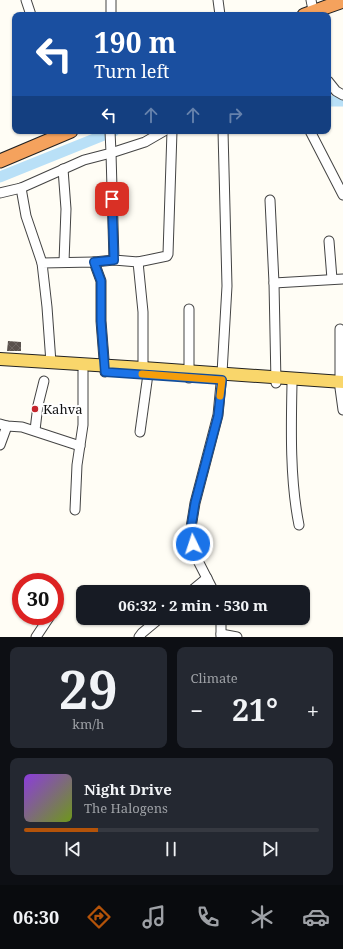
<!DOCTYPE html>
<html lang="en">
<head>
<meta charset="utf-8">
<style>
  body { margin:0; font-family:"Noto Serif",serif; background:#242831; color:#f1f3f6; height:100vh; display:flex; flex-direction:column; font-size:15px; white-space:nowrap }
  * { box-sizing:border-box; margin:0 }
  p { font-size:13px; color:#9ea1a6 }
  .icon { flex:none; width:22px; height:22px; fill:none; stroke:currentColor; stroke-width:2; stroke-linecap:round; stroke-linejoin:round }
  .map { position:relative; height:637px; overflow:hidden }
  .drawer { display:flex; flex-direction:column; gap:10px; padding:10px; background:#0d0f14; flex:1 }
  .drawer>* { flex:none }
  .banner { position:absolute; left:12px; top:12px; width:319px; height:122px; border-radius:8px; box-shadow:0 1px 3px #0004; background:#1a4fa0; color:#fff; overflow:hidden }
  .speed { position:absolute; left:12px; top:573px; display:flex; gap:8px; font-size:20px; font-weight:700; text-align:center }
  .speed>* { display:grid; place-content:center; width:52px; height:52px; border-radius:50%; background:#171b24; box-shadow:0 1px 3px #0004; line-height:1 }
  .speed .limit { border:6px solid #d22; background:#fff; color:#111 }
  .pin { position:absolute; display:grid; place-items:center; width:34px; height:34px; color:#fff; margin:-17px; border-radius:8px; box-shadow:0 2px 6px #0006 }
  .me { position:absolute; width:44px; margin:-22px; rotate:356deg; stroke-linejoin:round; filter:drop-shadow(0 0 3px #0008) }
  .turn { display:flex; align-items:center; gap:14px; height:84px; padding:0 16px; font-size:18px }
  .turn .icon { width:52px; height:52px; stroke-width:2.5 }
  .turn b { display:block; font-size:28px; line-height:34px }
  .lanes { display:flex; align-items:center; height:38px; padding:0 16px; background:#0003; justify-content:center; gap:20px; direction:ltr }
  .lanes .off { opacity:.35 }
  .big { font-size:30px; font-weight:700; line-height:1.1 }
  .drawer .widget { flex:1; display:flex; flex-direction:column; justify-content:center; gap:6px; min-width:0; padding:0 14px; border-radius:8px; background:#242831 }
  .drawer .dial { align-items:center; gap:0 }
  .dial b { font-size:52px; line-height:1 }
  .song { display:flex; align-items:center; gap:12px }
  .cover { width:48px; height:48px; border-radius:6px; background:linear-gradient(135deg,hsl(270 70% 55%),hsl(80 70% 35%)) }
  .played { height:4px; border-radius:2px; background:linear-gradient(90deg,#b45309 25%,#363941 25%) }
  .keys { display:flex; justify-content:space-around; direction:ltr }
  .heat { display:flex; justify-content:space-between; align-items:center; font-size:22px; direction:ltr }
  .drawer .tiles { flex:1; display:grid; gap:10px; grid-template-columns:1fr 1fr }
  .widget:last-child { grid-column:span 2 }
  .trip { position:absolute; left:76px; top:585px; width:234px; height:40px; border-radius:8px; background:#171b24; box-shadow:0 1px 3px #0004; font-weight:700; line-height:40px; text-align:center }
  .menu { display:flex; height:64px; justify-content:space-around; align-items:center; background:#090b0e; color:#9ea1a6 }
  .menu .icon { width:28px; height:28px }
  .menu .selected { color:#b45309 }
  .menu b { font-size:18px; color:#f1f3f6 }
  .map>svg:first-child { display:block }
  .lines { fill:none; stroke-linecap:round; stroke-linejoin:round }
  .river { stroke:#b9e0f7; stroke-width:11 }
  .building { fill:url(#building-cross-hatch) }
  .minor-casing { stroke:#444; stroke-width:11 }
  .major-casing { stroke:#222; stroke-width:14 }
  .highway-casing { stroke:#222; stroke-width:15 }
  .minor { stroke:#fff; stroke-width:9 }
  .major { stroke:#f9d66b; stroke-width:12 }
  .highway { stroke:#f5a25d; stroke-width:13 }
  .route-casing { stroke:#114b97; stroke-width:10 }
  .route { stroke:#1a73e8; stroke-width:7 }
  .slow { stroke:#f59e0b; stroke-width:7 }
  .poi-dot { fill:#c4262e; stroke:#fff; stroke-width:1.5 }
  .labels { text-anchor:middle; dominant-baseline:central; stroke-width:4; stroke-linejoin:round; paint-order:stroke }
  .poi-label { font-size:13px; fill:#111; stroke:#fff; text-anchor:start }
</style>
</head>
<body>
<div class="map">
<svg width="343" height="637" viewBox="0 0 343 637">
  <defs>
    <pattern id="building-cross-hatch" width="8" height="8" patternUnits="userSpaceOnUse"><rect width="8" height="8" fill="#5a524d"/><path d="M0 0l8 8M0 8l8-8" fill="none" stroke="#6d6662"/></pattern>
  </defs>
  <rect width="100%" height="100%" fill="#fffdf5"/>
  <g class="lines">
    <!-- river -->
    <g class="river">
      <polyline points="328,101 343,101"/>
      <polyline points="0,177 114,131"/>
    </g>
  </g>
  <!-- building -->
  <polygon class="building" points="8,341 21,342 21,351 7,351"/>
  <g class="lines">
    <!-- minor casing -->
    <g class="minor-casing">
      <g id="minor">
        <polyline points="26,0 31,15"/>
        <polyline points="111,0 111,15"/>
        <polyline points="218,0 220,15"/>
        <polyline points="311,0 314,15"/>
        <polyline points="328,81 336,91 343,95"/>
        <polyline points="310,131 343,195"/>
        <polyline points="63,169 66,209 64,262"/>
        <polyline points="0,193 21,188"/>
        <polyline points="270,200 274,283 343,279"/>
        <polyline points="329,241 332,279"/>
        <polyline points="94,262 114,260"/>
        <polyline points="138,262 167,256 168,254 172,131"/>
        <polyline points="42,263 26,216 21,188 84,160 111,153 110,131"/>
        <polyline points="274,283 276,383"/>
        <polyline points="340,329 340,388 343,410"/>
        <polyline points="51,363 47,307 42,263 94,262 101,281 101,321 105,372"/>
        <polyline points="143,368 143,312 138,262 114,260 111,153 145,142 164,131"/>
        <polyline points="189,378 189,309"/>
        <path d="M292,384c-1,45 -2,97 7,141"/>
        <polyline points="0,424 7,426 22,427 80,446"/>
        <polyline points="35,430 38,405 44,381"/>
        <polyline points="140,432 148,374"/>
        <polyline points="0,445 7,426"/>
        <polyline points="75,510 77,465 83,425 83,371"/>
        <polyline points="190,592 207,578"/>
        <polyline points="214,592 195,555 190,534 195,503 218,415 222,373 227,286 223,131"/>
        <polyline points="55,605 56,603"/>
        <polyline points="221,618 221,637"/>
        <polyline points="221,634 237,637"/>
        <polyline points="36,637 50,616"/>
        <polyline points="139,637 142,633 160,618"/>
      </g>
    </g>
    <!-- major casing -->
    <g class="major-casing">
      <polyline id="major" points="0,359 143,368 343,382"/>
    </g>
    <!-- highway casing -->
    <g class="highway-casing">
      <g id="highway">
        <polyline points="304,15 343,1"/>
        <polyline points="0,161 71,131"/>
      </g>
    </g>
    <!-- minor -->
    <use href="#minor" class="minor"/>
    <!-- major -->
    <use href="#major" class="major"/>
    <!-- highway -->
    <use href="#highway" class="highway"/>
  </g>
  <g class="lines">
    <!-- route casing -->
    <g class="route-casing">
      <polyline id="route" points="112,199 114,260 94,262 101,281 101,321 105,372 222,380 218,416 195,503 190,534 193,544"/>
    </g>
    <!-- route -->
    <use href="#route" class="route"/>
    <!-- slow -->
    <polyline class="slow" points="142,374 222,380 220,396"/>
  </g>
  <!-- markers -->
  <circle class="poi-dot" cx="35" cy="409" r="4"/>
  <g class="labels">
    <!-- poi labels -->
    <g class="poi-label">
      <text x="43" y="409">Kahva</text>
    </g>
  </g>
</svg>
<div class="speed"><div class="limit">30</div></div>
<div class="pin" style="left:112px;top:199px;background:#d93025"><svg class="icon" aria-label="arrive" viewBox="0 0 24 24"><path d="M6 21V4h12l-3 4 3 4H6"/></svg></div>
<svg class="me" style="left:193px;top:544px" viewBox="-20 -20 40 40"><circle r="17" fill="#1a73e8" stroke="#fff" stroke-width="3"/><path d="M0-11L8 9 0 5-8 9z" fill="#fff"/></svg>
<div class="trip">06:32 · 2 min · 530 m</div>
<div class="banner">
<div class="turn"><svg class="icon" aria-label="left" viewBox="0 0 24 24"><path d="M17 20v-9H6M10 6l-5 5 5 5"/></svg><div><b>190 m</b>Turn left</div></div>
<div class="lanes"><svg class="icon" aria-label="left" viewBox="0 0 24 24"><path d="M17 20v-9H6M10 6l-5 5 5 5"/></svg><svg class="icon off" aria-label="ahead" viewBox="0 0 24 24"><path d="M12 20V5M6 11l6-6 6 6"/></svg><svg class="icon off" aria-label="ahead" viewBox="0 0 24 24"><path d="M12 20V5M6 11l6-6 6 6"/></svg><svg class="icon off" aria-label="right" viewBox="0 0 24 24"><path d="M7 20v-9h11M14 6l5 5-5 5"/></svg></div>
</div>
</div>
<section class="drawer">
<div class="tiles">
<div class="widget dial"><b>29</b><p>km/h</p></div>
<div class="widget"><p>Climate</p>
<div class="heat"><a>−</a><b class="big">21°</b><a>+</a></div>
</div>
<div class="widget">
<div class="song"><i class="cover"></i><div><b>Night Drive</b><p>The Halogens</p></div></div>
<div class="played"></div>
<div class="keys"><svg class="icon" aria-label="previous" viewBox="0 0 24 24"><path d="M18 5L8 12l10 7zM5 5v14"/></svg><svg class="icon" aria-label="pause" viewBox="0 0 24 24"><path d="M8 5v14M16 5v14"/></svg><svg class="icon" aria-label="next" viewBox="0 0 24 24"><path d="M6 5l10 7-10 7zM19 5v14"/></svg></div>
</div>
</div>
</section>
<nav class="menu">
<b>06:30</b>
<svg class="icon selected" aria-label="directions" viewBox="0 0 24 24"><path d="M12 3l9 9-9 9-9-9zM9 14v-3h6M13 9l2 2-2 2"/></svg>
<svg class="icon" aria-label="music" viewBox="0 0 24 24"><path d="M9 18V5l10-2v13"/><circle cx="6" cy="18" r="3"/><circle cx="16" cy="16" r="3"/></svg>
<svg class="icon" aria-label="phone" viewBox="0 0 24 24"><path d="M5 4h4l2 5-3 2q2 4 5 5l2-3 5 2v4C11 20 4 13 5 4z"/></svg>
<svg class="icon" aria-label="climate" viewBox="0 0 24 24"><path d="M12 3v18M4 7l16 10M4 17L20 7"/></svg>
<svg class="icon" aria-label="car" viewBox="0 0 24 24"><path d="M5 17H2v-5l4-1 3-4h7l3 4 3 1v5h-3M9 17h6M6 11h13"/><circle cx="7" cy="17" r="2"/><circle cx="17" cy="17" r="2"/></svg>
</nav>
</body>
</html>
